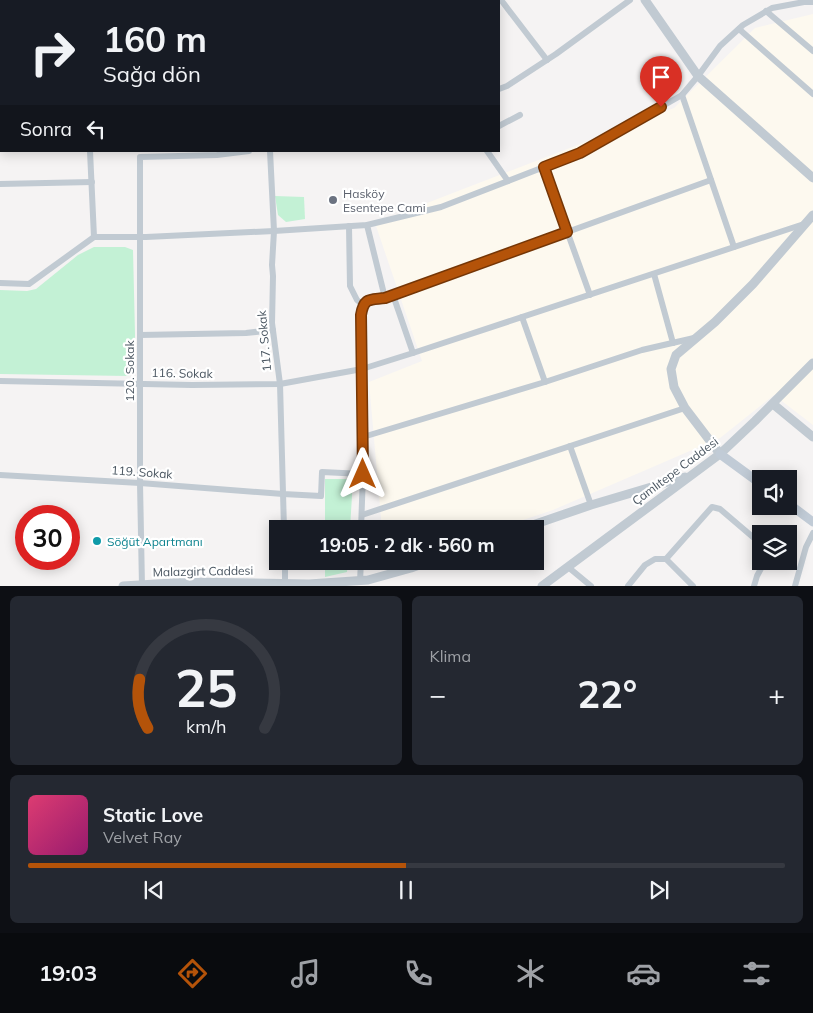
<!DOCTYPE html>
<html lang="tr">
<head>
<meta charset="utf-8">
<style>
  body { margin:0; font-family:Mulish,sans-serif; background:#242831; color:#f1f3f6; height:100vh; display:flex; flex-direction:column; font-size:19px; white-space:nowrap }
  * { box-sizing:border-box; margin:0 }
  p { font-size:16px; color:#9ea1a6 }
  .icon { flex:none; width:28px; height:28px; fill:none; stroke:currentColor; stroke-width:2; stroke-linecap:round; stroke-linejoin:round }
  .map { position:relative; height:586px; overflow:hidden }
  .details { display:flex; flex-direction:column; gap:10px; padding:10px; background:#0d0f14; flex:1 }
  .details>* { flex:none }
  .top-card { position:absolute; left:0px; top:0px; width:500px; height:152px; box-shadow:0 2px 12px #0003; background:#171b24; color:#f1f3f6; overflow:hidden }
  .buttons { position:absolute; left:752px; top:470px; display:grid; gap:10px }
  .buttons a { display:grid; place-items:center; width:45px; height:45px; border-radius:0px; background:#171b24; box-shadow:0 2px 12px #0003; font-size:25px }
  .speed { position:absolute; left:15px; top:505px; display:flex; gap:10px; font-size:25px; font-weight:700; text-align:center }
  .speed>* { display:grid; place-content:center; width:65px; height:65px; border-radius:50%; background:#171b24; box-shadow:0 2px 12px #0003; line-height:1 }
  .speed .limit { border:8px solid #d22; background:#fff; color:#111 }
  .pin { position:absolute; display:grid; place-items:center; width:42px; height:42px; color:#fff; margin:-51px -21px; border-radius:50% 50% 50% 0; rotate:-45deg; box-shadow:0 0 5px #0007 }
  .pin .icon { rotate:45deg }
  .me { position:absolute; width:55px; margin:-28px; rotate:0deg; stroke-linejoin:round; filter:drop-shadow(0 0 4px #0008) }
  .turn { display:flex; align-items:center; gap:18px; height:105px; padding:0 20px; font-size:22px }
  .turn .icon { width:65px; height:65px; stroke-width:2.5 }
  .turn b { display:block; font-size:35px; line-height:42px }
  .then { display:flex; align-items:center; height:48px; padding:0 20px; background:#0003; gap:10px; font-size:19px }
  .big { font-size:38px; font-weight:700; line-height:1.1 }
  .details .card { flex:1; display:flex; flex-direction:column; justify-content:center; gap:8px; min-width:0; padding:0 18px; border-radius:8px; background:#242831 }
  .details .dial { align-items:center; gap:0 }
  .dial svg { height:130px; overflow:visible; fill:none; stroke:#363941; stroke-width:7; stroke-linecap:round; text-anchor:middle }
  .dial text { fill:#f1f3f6; stroke:none }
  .song { display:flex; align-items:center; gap:15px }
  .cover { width:60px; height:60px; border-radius:8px; background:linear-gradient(135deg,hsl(340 70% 55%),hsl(320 70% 35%)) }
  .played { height:5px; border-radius:2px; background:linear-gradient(90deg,#b45309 50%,#363941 50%) }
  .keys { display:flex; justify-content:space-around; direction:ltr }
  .heat { display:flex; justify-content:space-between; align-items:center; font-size:28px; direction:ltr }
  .details .tiles { flex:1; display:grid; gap:10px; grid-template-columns:1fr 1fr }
  .card:last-child { grid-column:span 2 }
  .trip { position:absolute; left:269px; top:520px; width:275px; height:50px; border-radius:0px; background:#171b24; box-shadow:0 2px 12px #0003; font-weight:700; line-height:50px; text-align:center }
  .menu { display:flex; height:80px; justify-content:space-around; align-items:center; background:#090b0e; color:#9ea1a6 }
  .menu .icon { width:35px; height:35px }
  .menu .selected { color:#b45309 }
  .menu b { font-size:22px; color:#f1f3f6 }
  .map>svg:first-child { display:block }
  .commercial { fill:#fdf9ef }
  .green { fill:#c3f1d5 }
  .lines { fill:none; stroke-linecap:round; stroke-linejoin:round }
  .minor { stroke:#c1cad2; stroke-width:6 }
  .tertiary { stroke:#c1cad2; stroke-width:9 }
  .secondary { stroke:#c1cbd6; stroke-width:9 }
  .route-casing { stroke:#753606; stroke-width:12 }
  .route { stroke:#b45309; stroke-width:9 }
  .worship-dot { fill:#6b7280; stroke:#fff; stroke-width:2 }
  .culture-dot { fill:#0f9aa8; stroke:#fff; stroke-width:2 }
  .labels { text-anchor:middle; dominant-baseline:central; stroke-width:4.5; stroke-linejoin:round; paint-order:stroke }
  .worship-label { font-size:12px; fill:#5b616d; stroke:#fff; text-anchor:start }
  .street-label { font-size:12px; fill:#4a5661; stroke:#fff }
  .culture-label { font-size:12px; fill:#0d838f; stroke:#fff; text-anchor:start }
</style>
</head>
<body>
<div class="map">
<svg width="813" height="586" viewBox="0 0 813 586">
  <rect width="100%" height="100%" fill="#f5f3f3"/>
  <!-- commercial -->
  <polygon class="commercial" points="813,14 813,425 774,395 720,438 553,510 496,529 382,529 369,382 422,361 375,223 674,108 755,28"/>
  <!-- green -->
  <g class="green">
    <polygon points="275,196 304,197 305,219 286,222 278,215"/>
    <polygon points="94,247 125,247 133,250 135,334 135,372 128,376 0,374 0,290 27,291 36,289 78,255"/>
    <polygon points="325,479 353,479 350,529 325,529"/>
    <polygon points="325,561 348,561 347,572 325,577"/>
  </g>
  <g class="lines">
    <!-- minor -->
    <g class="minor">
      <polyline points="29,0 29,1"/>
      <polyline points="376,0 377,1"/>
      <polyline points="501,0 547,60"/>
      <polyline points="323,1 324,0"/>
      <polyline points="480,1 482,0"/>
      <polyline points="766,11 813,51"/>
      <polyline points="739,29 813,94"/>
      <polyline points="499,89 507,86 556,54 630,0"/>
      <polyline points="0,91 1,91"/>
      <polyline points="682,95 734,247"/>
      <polyline points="499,126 520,115"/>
      <polyline points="90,151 94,237"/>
      <polyline points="270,151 274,231 272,265 273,276 272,323 280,384 284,529"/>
      <polyline points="487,151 508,181"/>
      <polyline points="544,167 590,295"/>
      <polyline points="0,184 92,182"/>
      <polyline points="367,225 385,298"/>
      <polyline points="349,226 350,286 357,300 363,305"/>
      <polyline points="654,274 673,343"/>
      <polyline points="0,283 29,284 94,237 146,237 274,231 367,225 441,207 580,153 682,95 698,76 720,46 743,25 772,8 804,2 813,2"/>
      <polyline points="393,295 413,353"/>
      <polyline points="522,317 545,382"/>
      <polyline points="140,335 246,333 273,330"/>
      <polyline points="0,381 192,385 280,384 362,369 413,353 804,224"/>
      <polyline points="363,437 545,382 642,350 694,338"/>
      <polyline points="570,446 591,505"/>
      <polyline points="0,475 140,483 283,494 321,496 322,472 363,474"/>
      <polyline points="362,515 685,408"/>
      <path d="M361,529l2,-55 -2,-159c3,-18 9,-15 24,-17l326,-118"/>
      <polyline points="666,559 712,507 720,509 761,544"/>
      <polyline points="285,561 285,583"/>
      <polyline points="568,567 591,586"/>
      <polyline points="360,581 361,561"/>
      <polyline points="142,586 140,483 140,157 217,155 249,151"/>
      <polyline points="628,586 645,565 655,559 666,559 693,586"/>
      <polyline points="754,586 757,576 765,561"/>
      <polyline points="795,586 806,547 813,533"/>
    </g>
    <!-- tertiary -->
    <g class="tertiary">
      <polyline points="645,0 698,76 813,178"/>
      <polyline points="773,404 813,437"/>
      <polyline points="720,454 685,408 674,387 671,369 676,355 715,322 753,284 813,215"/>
      <polyline points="521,529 591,505 685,477"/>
      <polyline points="123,586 189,582 309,584 368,580 411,568 430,561"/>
      <polyline points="542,586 720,454 755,421 813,363"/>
    </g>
    <!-- secondary -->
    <g class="secondary">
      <polyline points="255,1 257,0"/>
      <polyline points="0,121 1,120"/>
      <polyline points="720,454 761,484"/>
      <polyline points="789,504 813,522"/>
    </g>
  </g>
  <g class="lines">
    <!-- route casing -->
    <g class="route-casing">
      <path id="route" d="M363,474l-2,-159c3,-18 9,-15 24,-17l182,-66 -23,-65 36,-14 81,-46"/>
    </g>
    <!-- route -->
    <use href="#route" class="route"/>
  </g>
  <!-- markers -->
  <circle class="worship-dot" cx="333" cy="200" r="5"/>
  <circle class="culture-dot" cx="97" cy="541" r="5"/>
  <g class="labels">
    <!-- worship labels -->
    <g class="worship-label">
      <text x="343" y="193">Hasköy<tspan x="343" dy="14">Esentepe Cami</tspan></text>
    </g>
    <!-- street labels -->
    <g class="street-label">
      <text transform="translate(264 341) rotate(-95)">117. Sokak</text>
      <text transform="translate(129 371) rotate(-90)">120. Sokak</text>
      <text transform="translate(182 373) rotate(1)">116. Sokak</text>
      <text transform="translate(675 471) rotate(-37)">Çamlıtepe Caddesi</text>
      <text transform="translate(142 472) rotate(4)">119. Sokak</text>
      <text transform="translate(203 571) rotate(-1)">Malazgirt Caddesi</text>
    </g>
    <!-- culture labels -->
    <g class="culture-label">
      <text x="107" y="541">Söğüt Apartmanı</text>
    </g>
  </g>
</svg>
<div class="buttons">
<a><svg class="icon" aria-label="sound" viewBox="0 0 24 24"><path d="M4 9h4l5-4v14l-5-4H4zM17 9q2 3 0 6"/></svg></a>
<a><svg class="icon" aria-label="layers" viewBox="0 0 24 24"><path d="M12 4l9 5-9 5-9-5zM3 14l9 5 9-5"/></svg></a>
</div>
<div class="speed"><div class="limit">30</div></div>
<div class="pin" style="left:661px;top:107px;background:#d93025"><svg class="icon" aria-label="arrive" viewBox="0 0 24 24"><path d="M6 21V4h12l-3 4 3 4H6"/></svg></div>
<svg class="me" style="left:363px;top:474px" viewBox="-20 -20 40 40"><path d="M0-17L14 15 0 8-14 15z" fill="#b45309" stroke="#fff" stroke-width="4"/></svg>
<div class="trip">19:05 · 2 dk · 560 m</div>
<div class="top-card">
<div class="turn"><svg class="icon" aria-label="right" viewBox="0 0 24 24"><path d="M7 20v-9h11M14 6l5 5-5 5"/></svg><div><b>160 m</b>Sağa dön</div></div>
<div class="then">Sonra<svg class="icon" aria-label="left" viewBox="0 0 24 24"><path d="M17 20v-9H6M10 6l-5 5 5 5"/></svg></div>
</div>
</div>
<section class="details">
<div class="tiles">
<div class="card dial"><svg viewBox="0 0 100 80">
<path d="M14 69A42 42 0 1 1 86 69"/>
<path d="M14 69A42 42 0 0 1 9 39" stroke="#b45309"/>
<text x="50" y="56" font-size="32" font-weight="700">25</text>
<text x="50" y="72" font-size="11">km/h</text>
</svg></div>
<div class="card"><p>Klima</p>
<div class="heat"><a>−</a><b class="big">22°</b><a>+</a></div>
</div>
<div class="card">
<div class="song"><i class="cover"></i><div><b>Static Love</b><p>Velvet Ray</p></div></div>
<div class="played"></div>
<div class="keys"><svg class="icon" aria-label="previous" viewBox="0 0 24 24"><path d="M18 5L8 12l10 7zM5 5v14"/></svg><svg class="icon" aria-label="pause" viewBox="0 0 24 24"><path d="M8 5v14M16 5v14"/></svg><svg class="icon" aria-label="next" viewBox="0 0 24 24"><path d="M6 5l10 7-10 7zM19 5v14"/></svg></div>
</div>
</div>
</section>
<nav class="menu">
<b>19:03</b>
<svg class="icon selected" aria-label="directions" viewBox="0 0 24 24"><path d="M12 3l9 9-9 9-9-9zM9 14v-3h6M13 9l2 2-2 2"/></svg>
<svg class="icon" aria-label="music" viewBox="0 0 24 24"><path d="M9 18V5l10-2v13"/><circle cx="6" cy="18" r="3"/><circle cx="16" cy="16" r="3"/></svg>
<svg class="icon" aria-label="phone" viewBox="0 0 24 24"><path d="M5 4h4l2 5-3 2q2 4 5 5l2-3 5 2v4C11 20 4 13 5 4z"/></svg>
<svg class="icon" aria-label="climate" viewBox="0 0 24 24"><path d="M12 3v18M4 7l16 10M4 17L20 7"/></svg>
<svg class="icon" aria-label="car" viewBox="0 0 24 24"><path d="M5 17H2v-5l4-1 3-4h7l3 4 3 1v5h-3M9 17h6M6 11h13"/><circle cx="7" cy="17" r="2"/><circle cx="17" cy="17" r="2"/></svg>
<svg class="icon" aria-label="filters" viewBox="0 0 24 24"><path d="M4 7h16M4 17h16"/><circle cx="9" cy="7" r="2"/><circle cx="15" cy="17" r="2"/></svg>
</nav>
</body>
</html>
